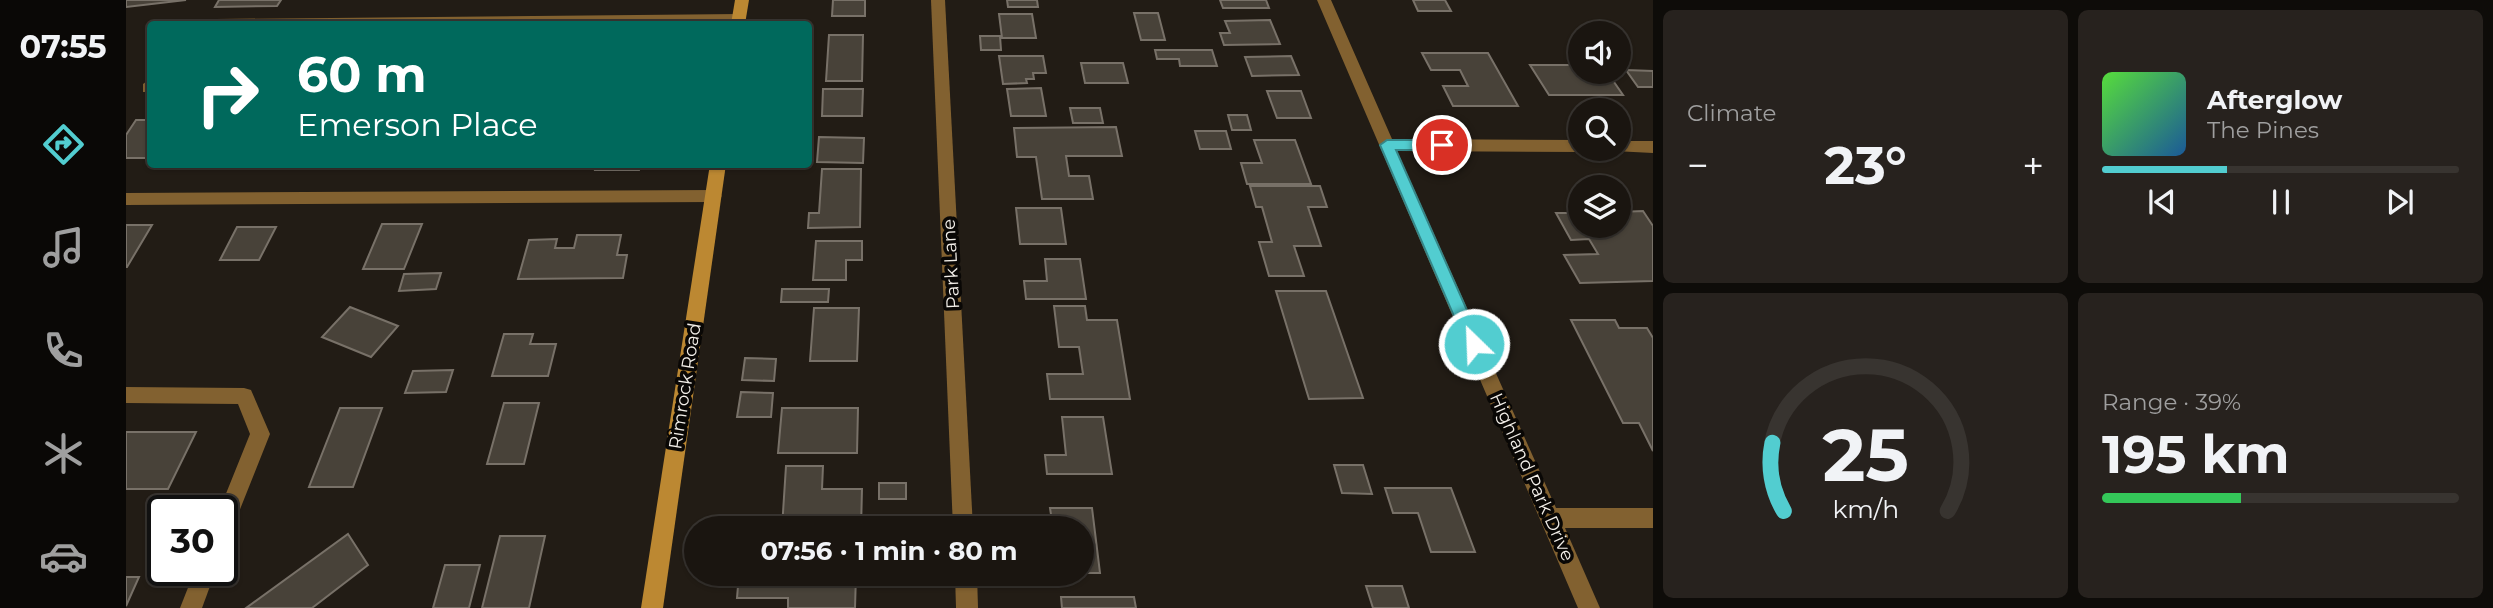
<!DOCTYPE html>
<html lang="en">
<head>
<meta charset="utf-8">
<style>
  body { margin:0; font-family:Montserrat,sans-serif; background:#27221e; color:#f1f3f6; height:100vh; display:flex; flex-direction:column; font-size:26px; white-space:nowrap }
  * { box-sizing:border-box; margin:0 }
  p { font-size:23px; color:#9f9f9f }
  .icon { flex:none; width:38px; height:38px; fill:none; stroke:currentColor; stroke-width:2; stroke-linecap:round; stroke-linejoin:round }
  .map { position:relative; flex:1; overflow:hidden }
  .details { display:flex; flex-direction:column; gap:10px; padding:10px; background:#0e0c09; width:840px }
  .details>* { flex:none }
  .banner { position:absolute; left:21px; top:21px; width:665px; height:147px; border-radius:7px; box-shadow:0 2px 5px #0004,0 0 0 2px #383430; background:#00695c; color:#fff; overflow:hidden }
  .fabs { position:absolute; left:1442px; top:21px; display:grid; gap:14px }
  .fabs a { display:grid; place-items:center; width:63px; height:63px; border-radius:50%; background:#1a1510; box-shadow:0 2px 5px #0004,0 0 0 2px #383430; font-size:35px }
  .speed { position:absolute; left:21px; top:495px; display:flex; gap:14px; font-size:35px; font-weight:700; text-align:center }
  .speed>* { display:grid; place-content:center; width:91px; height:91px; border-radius:50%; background:#1a1510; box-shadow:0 2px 5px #0004,0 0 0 2px #383430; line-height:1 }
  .speed .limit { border:4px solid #111; border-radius:10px; background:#fff; color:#111 }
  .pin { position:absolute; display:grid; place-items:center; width:60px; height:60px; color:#fff; margin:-30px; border:4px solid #fff; border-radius:50%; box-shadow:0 2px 7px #0007 }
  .me { position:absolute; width:77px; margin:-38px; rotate:336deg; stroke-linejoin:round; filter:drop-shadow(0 0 5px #0008) }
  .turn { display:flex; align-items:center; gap:24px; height:147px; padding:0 35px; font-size:32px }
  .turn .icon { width:91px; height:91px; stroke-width:2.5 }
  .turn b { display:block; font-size:49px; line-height:60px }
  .big { font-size:52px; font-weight:700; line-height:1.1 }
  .details .widget { flex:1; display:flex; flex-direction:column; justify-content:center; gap:10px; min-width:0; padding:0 24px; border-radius:10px; background:#27221e }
  .details .dial { align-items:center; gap:0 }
  .dial svg { height:182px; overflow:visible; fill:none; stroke:#383430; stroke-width:7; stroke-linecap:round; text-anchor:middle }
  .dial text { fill:#f1f3f6; stroke:none }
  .song { display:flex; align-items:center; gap:21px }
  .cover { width:84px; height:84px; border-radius:10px; background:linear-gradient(135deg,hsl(110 70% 55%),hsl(210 70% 35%)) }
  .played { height:7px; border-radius:4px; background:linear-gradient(90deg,#52cdd0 35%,#383430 35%) }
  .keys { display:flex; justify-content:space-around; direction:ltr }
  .heat { display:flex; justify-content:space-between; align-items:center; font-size:38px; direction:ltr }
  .charge { height:10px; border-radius:5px; background:linear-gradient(90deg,#34c759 39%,#383430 0) }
  .details .tiles { flex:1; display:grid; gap:10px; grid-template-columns:repeat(2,1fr) }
  .trip { position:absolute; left:558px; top:516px; width:410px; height:70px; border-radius:35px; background:#1a1510; box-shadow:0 2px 5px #0004,0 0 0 2px #383430; font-weight:700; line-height:70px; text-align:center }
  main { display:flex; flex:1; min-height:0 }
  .tab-bar { display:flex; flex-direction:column; width:126px; justify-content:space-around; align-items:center; background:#0a0806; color:#9f9f9f }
  .tab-bar .icon { width:49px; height:49px }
  .tab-bar .active { color:#52cdd0 }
  .tab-bar b { font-size:32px; color:#f1f3f6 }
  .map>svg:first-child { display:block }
  .building { fill:#484239; stroke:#787168; stroke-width:2 }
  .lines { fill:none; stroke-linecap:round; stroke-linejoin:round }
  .street { fill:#826130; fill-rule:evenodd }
  .secondary { fill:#bc8832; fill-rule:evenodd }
  .route { fill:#52cdd0; stroke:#358587; stroke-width:2 }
  .labels { text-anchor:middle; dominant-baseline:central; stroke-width:7; stroke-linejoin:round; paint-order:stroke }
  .street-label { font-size:18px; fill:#f3efe9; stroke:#090705 }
</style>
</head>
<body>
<main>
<nav class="tab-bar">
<b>07:55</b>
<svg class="icon active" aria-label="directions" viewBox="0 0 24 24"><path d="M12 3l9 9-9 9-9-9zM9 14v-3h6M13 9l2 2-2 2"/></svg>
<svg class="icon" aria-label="music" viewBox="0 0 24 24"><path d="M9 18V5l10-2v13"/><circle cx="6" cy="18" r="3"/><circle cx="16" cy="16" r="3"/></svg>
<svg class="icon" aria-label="phone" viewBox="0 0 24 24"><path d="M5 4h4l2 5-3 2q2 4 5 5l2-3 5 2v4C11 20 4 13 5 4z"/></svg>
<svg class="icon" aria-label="climate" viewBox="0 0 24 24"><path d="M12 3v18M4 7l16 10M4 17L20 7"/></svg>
<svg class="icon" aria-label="car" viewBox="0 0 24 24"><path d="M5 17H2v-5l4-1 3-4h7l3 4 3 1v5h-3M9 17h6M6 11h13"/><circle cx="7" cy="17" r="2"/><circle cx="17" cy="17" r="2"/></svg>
</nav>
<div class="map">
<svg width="1527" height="608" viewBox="0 0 1527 608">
  <rect width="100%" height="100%" fill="#221c15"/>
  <!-- building -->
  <g class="building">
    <polygon points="0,0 60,0 0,7"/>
    <polygon points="93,0 155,0 151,6 89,7"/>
    <polygon points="707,0 739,0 739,16 706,16"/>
    <polygon points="881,0 911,0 912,7 882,7"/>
    <polygon points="1094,0 1140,0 1143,8 1097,8"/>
    <polygon points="1287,0 1319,0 1325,11 1292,11"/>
    <polygon points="1008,13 1032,13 1039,40 1015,40"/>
    <polygon points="873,14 906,14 910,38 876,38"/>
    <polygon points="1144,20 1154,44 1098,45 1094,33 1104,33 1099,21"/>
    <polygon points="703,35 737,35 736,81 700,81"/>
    <polygon points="854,36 874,36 875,50 855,50"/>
    <polygon points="1029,50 1086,50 1091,66 1054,66 1053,59 1031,59"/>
    <polygon points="1296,53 1362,53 1392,106 1327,106 1317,86 1342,86 1334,70 1305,70"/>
    <polygon points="873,56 917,56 920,73 907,73 908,79 900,79 901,83 877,84"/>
    <polygon points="1165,56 1173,75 1126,76 1119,57"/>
    <polygon points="955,63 997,63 1002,83 959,83"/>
    <polygon points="1404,65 1454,65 1454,72 1481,72 1497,95 1423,95"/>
    <polygon points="1500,70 1527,71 1527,87 1512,87"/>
    <polygon points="915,88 920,116 885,116 881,89"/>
    <polygon points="697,89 737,89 736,116 696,116"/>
    <polygon points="1141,91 1175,91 1185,118 1151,118"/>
    <polygon points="944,108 974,108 977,123 947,123"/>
    <polygon points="1102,115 1121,115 1125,130 1106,130"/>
    <polygon points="10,120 24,120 24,158 0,158 0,135"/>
    <polygon points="990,127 996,156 940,156 943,176 963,176 967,199 916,199 910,157 891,157 888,128"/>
    <polygon points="1069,131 1100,131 1105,149 1074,149"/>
    <polygon points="693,137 738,138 737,163 691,162"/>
    <polygon points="1128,140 1169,140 1185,184 1121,184 1115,163 1136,163"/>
    <polygon points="470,164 514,164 513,170 469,170"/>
    <polygon points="696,169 735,169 734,227 682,228 683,213 693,213"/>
    <polygon points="1124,186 1194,186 1201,207 1182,207 1195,246 1168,246 1178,276 1143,276 1133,242 1146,242 1136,207 1130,207"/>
    <polygon points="890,208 935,208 940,244 894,244"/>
    <polygon points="1517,211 1527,226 1527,281 1454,283 1438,255 1472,254 1463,239 1445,240 1430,213 1454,213 1454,226 1493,226 1493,212"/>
    <polygon points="256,224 296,224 278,269 237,269"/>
    <polygon points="0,225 26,225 1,267 0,267"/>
    <polygon points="111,227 150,227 133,260 94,260"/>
    <polygon points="451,235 495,235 491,255 501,255 497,278 392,279 403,240 431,239 429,248 448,248"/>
    <polygon points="690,241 736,241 736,260 720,260 720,280 687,280"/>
    <polygon points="919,259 954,259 960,299 900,299 898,281 921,281"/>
    <polygon points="315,273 310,289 273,291 278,274"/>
    <polygon points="656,289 703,289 702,302 655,302"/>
    <polygon points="1150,291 1200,291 1237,398 1183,399"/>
    <polygon points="928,306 959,306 961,320 991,320 1004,399 924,399 921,374 957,374 953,347 933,347"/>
    <polygon points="224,307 272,326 245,357 196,337"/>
    <polygon points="688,308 733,308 731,361 684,361"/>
    <polygon points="1445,320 1489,320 1493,328 1521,328 1527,338 1527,451 1513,423 1497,423"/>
    <polygon points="378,334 407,334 404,344 430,344 422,376 366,376"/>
    <polygon points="619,358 650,359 648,381 616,380"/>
    <polygon points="327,370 320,392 279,393 287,371"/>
    <polygon points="615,392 647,393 645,417 611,417"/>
    <polygon points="378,403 413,403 398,464 361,464"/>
    <polygon points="214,408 256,408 227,487 183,487"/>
    <polygon points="656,408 732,408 731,453 652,453"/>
    <polygon points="936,417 977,417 986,474 921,474 919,455 940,455"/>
    <polygon points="0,432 70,432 42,489 0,489"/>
    <polygon points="1208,465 1237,465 1246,494 1216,493"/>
    <polygon points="660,466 697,466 696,489 736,489 735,528 656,528"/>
    <rect x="753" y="483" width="27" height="16"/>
    <polygon points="1259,488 1325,488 1349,552 1305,552 1292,513 1267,513"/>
    <polygon points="924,508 966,508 974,573 956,573 956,528 927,528"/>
    <polygon points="222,534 242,565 186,608 120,608"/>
    <polygon points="374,536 419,536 403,608 356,608"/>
    <polygon points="319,565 354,565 343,608 307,608"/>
    <polygon points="613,574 730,574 729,608 662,608 662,598 611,598"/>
    <polygon points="0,577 13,577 0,606"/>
    <polygon points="1240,586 1276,586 1283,608 1247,608"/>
    <polygon points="935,597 1008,597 1010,608 936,608"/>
  </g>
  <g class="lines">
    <!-- street -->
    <g class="street">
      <polygon points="805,0 819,0 847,528 827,528"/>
      <polygon points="1191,0 1205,0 1266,139 1454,140 1454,149 1460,149 1454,152 1271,151 1430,508 1527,508 1527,528 1439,528 1474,608 1452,608"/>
      <polygon points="613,14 620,18 618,21 437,24 83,24 90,19"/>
      <polygon points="24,79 24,92 17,92 17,84"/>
      <polygon points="1493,141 1527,141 1527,153 1488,151 1486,149 1493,149"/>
      <polygon points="588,190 596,196 588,202 0,205 0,193"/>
      <polygon points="0,387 118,388 125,390 144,434 103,537 96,540 96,511 93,511 124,434 112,404 0,403"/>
      <polygon points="69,570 90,570 76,608 54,608"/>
      <polygon points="829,574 851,574 852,608 830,608"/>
    </g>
    <!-- secondary -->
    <g class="secondary">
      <polygon points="609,0 623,0 619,24 605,24"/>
      <polygon points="584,164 600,164 537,608 515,608"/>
    </g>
  </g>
  <!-- route -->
  <polygon class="route" points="1261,140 1316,140 1323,145 1316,150 1270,150 1356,344 1354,349 1348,351 1340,344 1254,145"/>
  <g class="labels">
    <!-- street labels -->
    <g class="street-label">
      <text transform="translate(825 264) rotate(-93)">Park Lane</text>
      <text transform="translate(559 386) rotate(-81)">Rimrock Road</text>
      <text transform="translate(1406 477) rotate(66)">Highland Park Drive</text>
    </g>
  </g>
</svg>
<div class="fabs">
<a><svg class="icon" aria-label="sound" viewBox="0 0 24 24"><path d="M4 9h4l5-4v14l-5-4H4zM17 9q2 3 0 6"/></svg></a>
<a><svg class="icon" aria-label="search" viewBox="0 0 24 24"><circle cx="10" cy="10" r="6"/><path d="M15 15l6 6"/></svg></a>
<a><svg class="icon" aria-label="layers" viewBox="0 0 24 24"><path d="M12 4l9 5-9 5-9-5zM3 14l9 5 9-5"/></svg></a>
</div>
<div class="speed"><div class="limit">30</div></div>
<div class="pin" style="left:1316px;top:145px;background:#d93025"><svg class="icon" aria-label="arrive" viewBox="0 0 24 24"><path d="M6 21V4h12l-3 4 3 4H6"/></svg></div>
<svg class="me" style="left:1348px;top:344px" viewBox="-20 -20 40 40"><circle r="17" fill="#52cdd0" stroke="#fff" stroke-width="3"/><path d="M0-11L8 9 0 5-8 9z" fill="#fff"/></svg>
<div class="trip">07:56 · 1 min · 80 m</div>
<div class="banner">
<div class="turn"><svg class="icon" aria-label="right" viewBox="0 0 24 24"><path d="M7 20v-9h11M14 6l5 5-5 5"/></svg><div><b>60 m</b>Emerson Place</div></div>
</div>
</div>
<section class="details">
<div class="tiles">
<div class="widget"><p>Climate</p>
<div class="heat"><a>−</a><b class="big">23°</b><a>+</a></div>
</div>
<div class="widget">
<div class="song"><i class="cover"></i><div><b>Afterglow</b><p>The Pines</p></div></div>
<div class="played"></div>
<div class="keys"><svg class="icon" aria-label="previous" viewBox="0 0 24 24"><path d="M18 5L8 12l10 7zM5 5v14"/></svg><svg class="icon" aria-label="pause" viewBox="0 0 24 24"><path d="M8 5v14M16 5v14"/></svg><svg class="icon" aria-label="next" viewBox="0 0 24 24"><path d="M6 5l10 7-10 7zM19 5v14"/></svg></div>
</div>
<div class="widget dial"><svg viewBox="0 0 100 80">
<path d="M14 69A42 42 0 1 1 86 69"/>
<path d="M14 69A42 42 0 0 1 9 39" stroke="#52cdd0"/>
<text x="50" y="56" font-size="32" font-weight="700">25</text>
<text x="50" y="72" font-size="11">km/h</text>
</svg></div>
<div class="widget"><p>Range · 39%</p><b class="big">195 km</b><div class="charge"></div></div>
</div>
</section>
</main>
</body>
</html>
